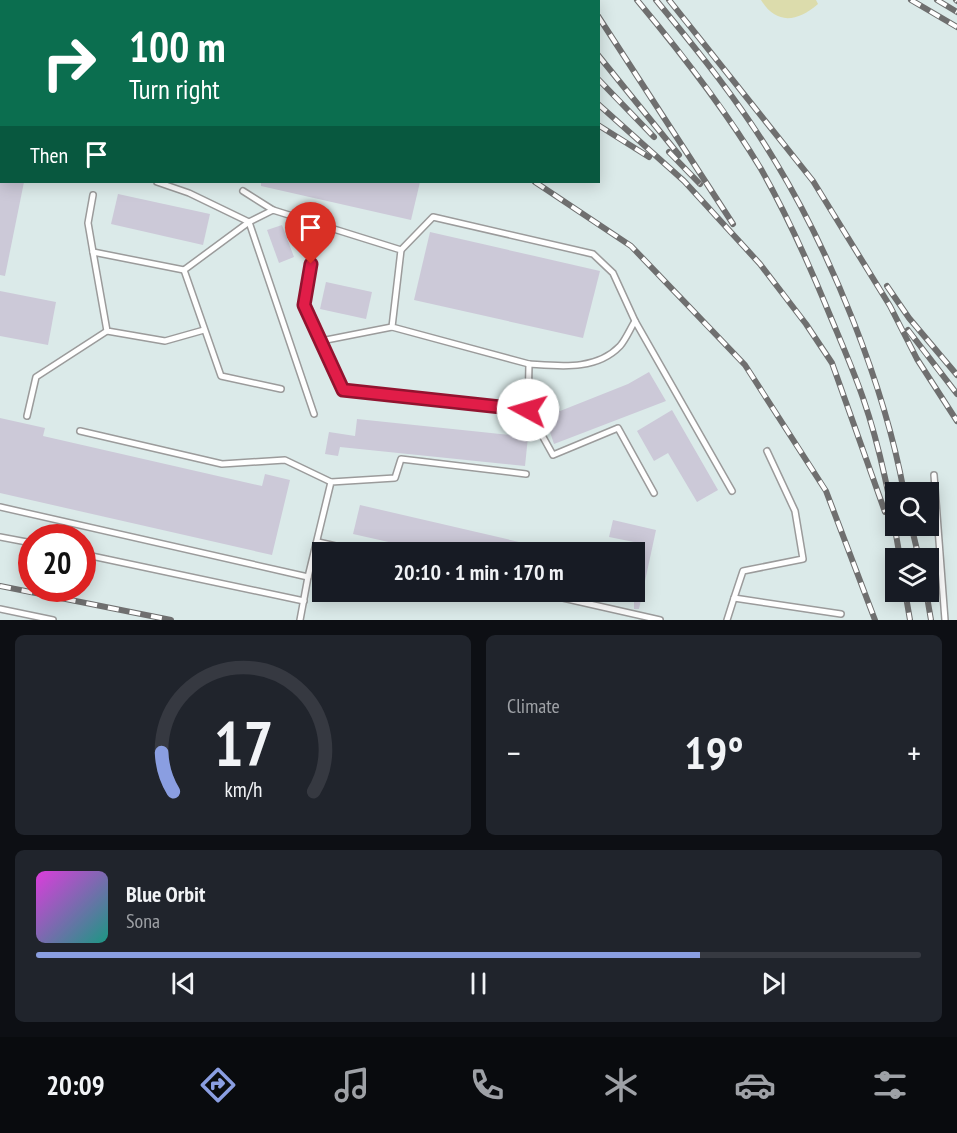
<!DOCTYPE html>
<html lang="en">
<head>
<meta charset="utf-8">
<style>
  body { margin:0; font-family:"PT Sans Narrow",sans-serif; background:#20242c; color:#f1f3f6; height:100vh; display:flex; flex-direction:column; font-size:22px; white-space:nowrap }
  * { box-sizing:border-box; margin:0 }
  p { font-size:20px; color:#9ea1a6 }
  .icon { flex:none; width:33px; height:33px; fill:none; stroke:currentColor; stroke-width:2; stroke-linecap:round; stroke-linejoin:round }
  .map { position:relative; height:620px; overflow:hidden }
  .sheet { display:flex; flex-direction:column; gap:15px; padding:15px; background:#0d0f14; flex:1 }
  .sheet>* { flex:none }
  .top-card { position:absolute; left:0px; top:0px; width:600px; height:183px; box-shadow:0 3px 15px #0003; background:#0b6e4f; color:#fff; overflow:hidden }
  .controls { position:absolute; left:885px; top:482px; display:grid; gap:12px }
  .controls a { display:grid; place-items:center; width:54px; height:54px; border-radius:0px; background:#171b24; box-shadow:0 3px 15px #0003; font-size:30px }
  .speed { position:absolute; left:18px; top:524px; display:flex; gap:12px; font-size:30px; font-weight:700; text-align:center }
  .speed>* { display:grid; place-content:center; width:78px; height:78px; border-radius:50%; background:#171b24; box-shadow:0 3px 15px #0003; line-height:1 }
  .speed .limit { border:9px solid #d22; background:#fff; color:#111 }
  .pin { position:absolute; display:grid; place-items:center; width:51px; height:51px; color:#fff; margin:-62px -26px; border-radius:50% 50% 50% 0; rotate:-45deg; box-shadow:0 0 6px #0007 }
  .pin .icon { rotate:45deg }
  .me { position:absolute; width:66px; margin:-33px; rotate:276deg; stroke-linejoin:round; filter:drop-shadow(0 0 4px #0008) }
  .turn { display:flex; align-items:center; gap:21px; height:126px; padding:0 30px; font-size:27px }
  .turn .icon { width:78px; height:78px; stroke-width:2.5 }
  .turn b { display:block; font-size:42px; line-height:51px }
  .then { display:flex; align-items:center; height:57px; padding:0 30px; background:#0003; gap:12px; font-size:22px }
  .big { font-size:45px; font-weight:600; line-height:1.1 }
  .sheet .card { flex:1; display:flex; flex-direction:column; justify-content:center; gap:9px; min-width:0; padding:0 21px; border-radius:9px; background:#20242c }
  .sheet .dial { align-items:center; gap:0 }
  .dial svg { height:156px; overflow:visible; fill:none; stroke:#363941; stroke-width:7; stroke-linecap:round; text-anchor:middle }
  .dial text { fill:#f1f3f6; stroke:none }
  .song { display:flex; align-items:center; gap:18px }
  .cover { width:72px; height:72px; border-radius:9px; background:linear-gradient(135deg,hsl(300 70% 55%),hsl(170 70% 35%)) }
  .played { height:6px; border-radius:3px; background:linear-gradient(90deg,#8a9ee1 75%,#363941 75%) }
  .keys { display:flex; justify-content:space-around; direction:ltr }
  .heat { display:flex; justify-content:space-between; align-items:center; font-size:33px; direction:ltr }
  .sheet .tiles { flex:1; display:grid; gap:15px; grid-template-columns:1fr 1fr }
  .card:last-child { grid-column:span 2 }
  .trip { position:absolute; left:312px; top:542px; width:333px; height:60px; border-radius:0px; background:#171b24; box-shadow:0 3px 15px #0003; font-weight:600; line-height:60px; text-align:center }
  .menu { display:flex; height:96px; justify-content:space-around; align-items:center; background:#090b0e; color:#9ea1a6 }
  .menu .icon { width:42px; height:42px }
  .menu .active { color:#8a9ee1 }
  .menu b { font-size:27px; color:#f1f3f6 }
  .map>svg:first-child { display:block }
  .industrial { fill:#dbeae9; fill-rule:evenodd }
  .water { fill:#dcdcac }
  .building { fill:#ccc9d8 }
  .lines { fill:none; stroke-linecap:round; stroke-linejoin:round }
  .service-casing { stroke:#9b9b9b; stroke-width:8 }
  .service { stroke:#fff; stroke-width:5 }
  .rail-casing { stroke:#6f6f6f; stroke-width:6 }
  .rail { stroke:#fff; stroke-width:4; stroke-dasharray:11; stroke-linecap:butt }
  .route-casing { stroke:#92132f; stroke-width:15 }
  .route { stroke:#e11d48; stroke-width:10 }
</style>
</head>
<body>
<div class="map">
<svg width="957" height="620" viewBox="0 0 957 620">
  <rect width="100%" height="100%" fill="#ece9f1"/>
  <!-- industrial -->
  <path class="industrial" d="M0,0h957v620h-957zM2,2h596v180h-596zM896,492h32v33h-32zM32,537h50v51h-50zM322,552h312v39h-312zM896,558h32v33h-32z"/>
  <!-- water -->
  <path class="water" d="M761,0h55l2,4c-21,18 -42,21 -57,-4z"/>
  <!-- building -->
  <g class="building">
    <polygon points="0,182 24,182 5,276 0,275"/>
    <polygon points="261,182 420,182 411,220 261,186"/>
    <polygon points="118,194 210,214 203,245 111,224"/>
    <polygon points="282,225 294,257 279,263 267,230"/>
    <polygon points="430,232 600,271 583,338 414,300"/>
    <polygon points="326,282 372,292 366,319 320,309"/>
    <polygon points="0,291 56,302 48,345 0,336"/>
    <polygon points="649,372 666,401 554,444 545,417 628,384"/>
    <polygon points="672,410 718,490 697,502 668,453 654,461 637,431"/>
    <polygon points="0,418 45,428 43,436 262,486 265,474 290,480 272,555 0,493"/>
    <polygon points="357,419 528,437 525,466 340,447 338,456 325,454 329,432 355,436"/>
    <polygon points="360,505 545,548 544,552 433,552 353,534"/>
    <polygon points="613,520 656,530 639,609 634,609 634,542 609,537"/>
  </g>
  <g class="lines">
    <!-- service casing -->
    <g class="service-casing">
      <g id="service">
        <polyline points="0,86 2,86"/>
        <polyline points="0,128 2,129"/>
        <polyline points="0,165 2,165"/>
        <polyline points="157,182 189,193 249,222 314,414"/>
        <polyline points="243,191 273,210"/>
        <polyline points="93,195 88,223 93,252"/>
        <polyline points="317,224 304,305 321,341 392,327"/>
        <polyline points="401,250 433,217 593,254 613,273 635,321"/>
        <polyline points="184,270 93,252 107,331 165,341 204,330"/>
        <polyline points="321,341 343,391 528,410"/>
        <path d="M529,364c31,2 67,7 91,-18 6,-7 10,-17 15,-25l97,170"/>
        <polyline points="281,389 221,376 184,270 249,222 273,210 401,250 392,327 529,364 528,410 553,455 618,428 654,493"/>
        <polyline points="27,416 36,377 107,331"/>
        <polyline points="80,431 222,464 285,460 331,482"/>
        <polyline points="767,451 795,511 803,559 743,571 734,598 841,614"/>
        <polyline points="934,475 945,620"/>
        <polyline points="0,507 308,577"/>
        <polyline points="0,537 32,543"/>
        <polyline points="318,542 362,552"/>
        <polyline points="82,554 304,601"/>
        <polyline points="532,591 660,620"/>
        <polyline points="0,609 53,620"/>
        <polyline points="300,620 308,577 331,482 395,478 401,459 526,474"/>
        <polyline points="727,620 734,598"/>
      </g>
    </g>
    <!-- service -->
    <use href="#service" class="service"/>
    <!-- rail casing -->
    <g class="rail-casing">
      <g id="rail">
        <polyline points="280,0 282,2"/>
        <polyline points="358,0 361,2"/>
        <polyline points="387,0 389,2"/>
        <polyline points="443,0 446,2"/>
        <polyline points="472,0 474,2"/>
        <polyline points="497,0 500,2"/>
        <polyline points="527,0 529,2"/>
        <polyline points="548,0 550,2"/>
        <polyline points="589,0 589,2"/>
        <path d="M637,0c45,54 88,109 124,169 26,46 48,95 68,144 12,29 24,56 34,85 18,52 28,106 37,160"/>
        <path d="M656,0c42,51 85,104 119,161 57,94 109,223 129,331"/>
        <polyline points="669,0 813,181 890,306 917,359 957,421"/>
        <polyline points="911,0 957,27"/>
        <polyline points="937,0 957,12"/>
        <polyline points="956,0 957,1"/>
        <polyline points="0,4 2,4"/>
        <polyline points="598,16 733,224"/>
        <polyline points="598,55 679,155"/>
        <polyline points="598,79 654,137"/>
        <polyline points="598,104 684,181 760,264 806,324 832,363 885,512"/>
        <polyline points="598,125 649,157"/>
        <polyline points="669,152 700,184"/>
        <polyline points="535,182 631,246 745,365 826,491 875,620"/>
        <polyline points="887,286 909,318 957,375"/>
        <polyline points="908,330 957,394"/>
        <polyline points="911,525 919,558"/>
        <polyline points="0,586 171,620"/>
        <polyline points="905,591 910,620"/>
        <polyline points="926,591 931,620"/>
      </g>
    </g>
    <!-- rail -->
    <use href="#rail" class="rail"/>
  </g>
  <g class="lines">
    <!-- route casing -->
    <g class="route-casing">
      <polyline id="route" points="311,264 304,305 343,390 528,410"/>
    </g>
    <!-- route -->
    <use href="#route" class="route"/>
  </g>
</svg>
<div class="controls">
<a><svg class="icon" aria-label="search" viewBox="0 0 24 24"><circle cx="10" cy="10" r="6"/><path d="M15 15l6 6"/></svg></a>
<a><svg class="icon" aria-label="layers" viewBox="0 0 24 24"><path d="M12 4l9 5-9 5-9-5zM3 14l9 5 9-5"/></svg></a>
</div>
<div class="speed"><div class="limit">20</div></div>
<div class="pin" style="left:311px;top:264px;background:#d93025"><svg class="icon" aria-label="arrive" viewBox="0 0 24 24"><path d="M6 21V4h12l-3 4 3 4H6"/></svg></div>
<svg class="me" style="left:528px;top:410px" viewBox="-20 -20 40 40"><circle r="19" fill="#fff"/><path d="M0-13L10 11 0 6-10 11z" fill="#e11d48"/></svg>
<div class="trip">20:10 · 1 min · 170 m</div>
<div class="top-card">
<div class="turn"><svg class="icon" aria-label="right" viewBox="0 0 24 24"><path d="M7 20v-9h11M14 6l5 5-5 5"/></svg><div><b>100 m</b>Turn right</div></div>
<div class="then">Then<svg class="icon" aria-label="arrive" viewBox="0 0 24 24"><path d="M6 21V4h12l-3 4 3 4H6"/></svg></div>
</div>
</div>
<section class="sheet">
<div class="tiles">
<div class="card dial"><svg viewBox="0 0 100 80">
<path d="M14 69A42 42 0 1 1 86 69"/>
<path d="M14 69A42 42 0 0 1 8 49" stroke="#8a9ee1"/>
<text x="50" y="56" font-size="32" font-weight="700">17</text>
<text x="50" y="72" font-size="11">km/h</text>
</svg></div>
<div class="card"><p>Climate</p>
<div class="heat"><a>−</a><b class="big">19°</b><a>+</a></div>
</div>
<div class="card">
<div class="song"><i class="cover"></i><div><b>Blue Orbit</b><p>Sona</p></div></div>
<div class="played"></div>
<div class="keys"><svg class="icon" aria-label="previous" viewBox="0 0 24 24"><path d="M18 5L8 12l10 7zM5 5v14"/></svg><svg class="icon" aria-label="pause" viewBox="0 0 24 24"><path d="M8 5v14M16 5v14"/></svg><svg class="icon" aria-label="next" viewBox="0 0 24 24"><path d="M6 5l10 7-10 7zM19 5v14"/></svg></div>
</div>
</div>
</section>
<nav class="menu">
<b>20:09</b>
<svg class="icon active" aria-label="directions" viewBox="0 0 24 24"><path d="M12 3l9 9-9 9-9-9zM9 14v-3h6M13 9l2 2-2 2"/></svg>
<svg class="icon" aria-label="music" viewBox="0 0 24 24"><path d="M9 18V5l10-2v13"/><circle cx="6" cy="18" r="3"/><circle cx="16" cy="16" r="3"/></svg>
<svg class="icon" aria-label="phone" viewBox="0 0 24 24"><path d="M5 4h4l2 5-3 2q2 4 5 5l2-3 5 2v4C11 20 4 13 5 4z"/></svg>
<svg class="icon" aria-label="climate" viewBox="0 0 24 24"><path d="M12 3v18M4 7l16 10M4 17L20 7"/></svg>
<svg class="icon" aria-label="car" viewBox="0 0 24 24"><path d="M5 17H2v-5l4-1 3-4h7l3 4 3 1v5h-3M9 17h6M6 11h13"/><circle cx="7" cy="17" r="2"/><circle cx="17" cy="17" r="2"/></svg>
<svg class="icon" aria-label="filters" viewBox="0 0 24 24"><path d="M4 7h16M4 17h16"/><circle cx="9" cy="7" r="2"/><circle cx="15" cy="17" r="2"/></svg>
</nav>
</body>
</html>
